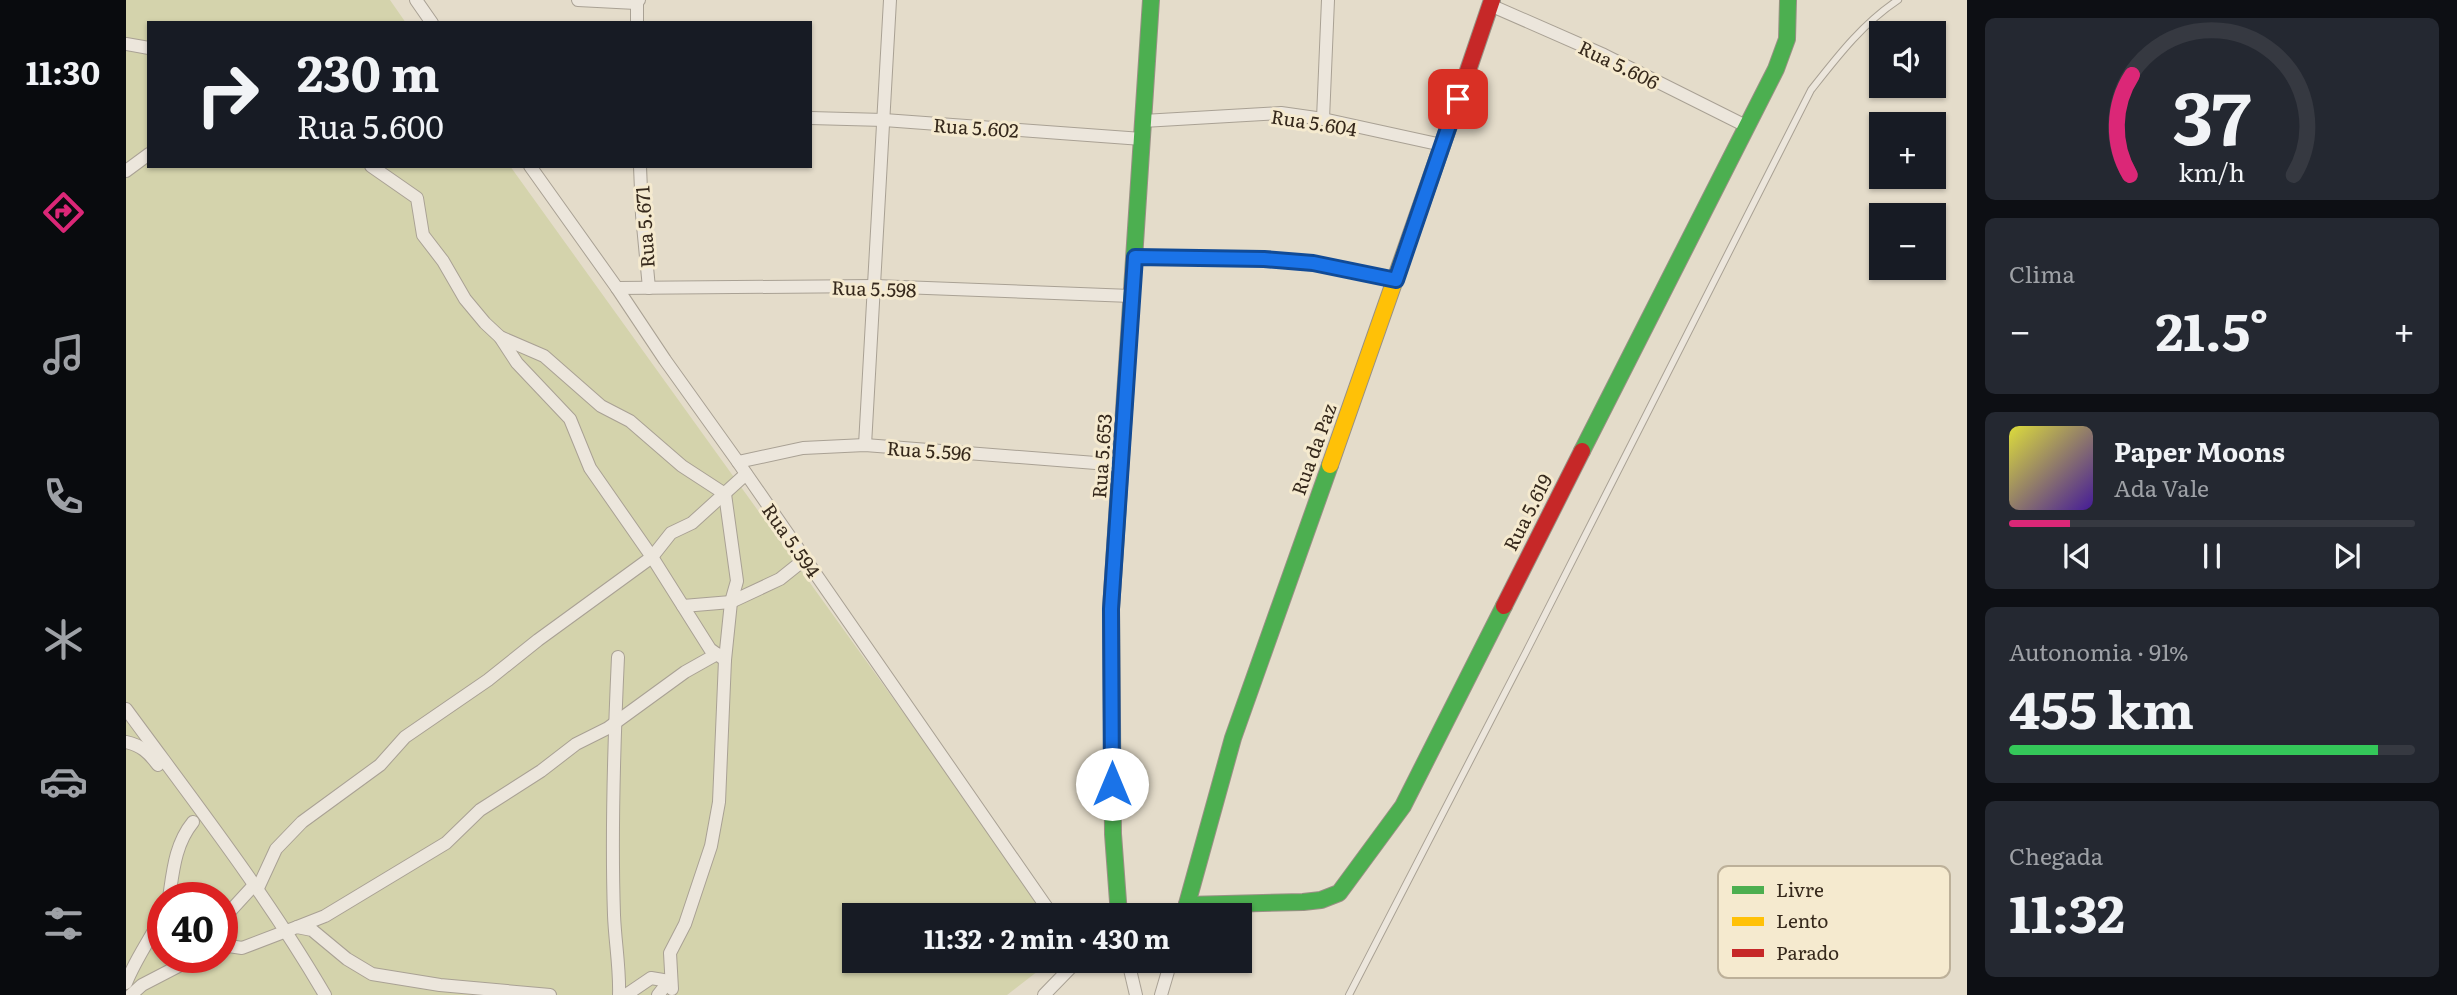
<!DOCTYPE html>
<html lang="pt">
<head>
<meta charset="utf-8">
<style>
  body { margin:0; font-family:Literata,serif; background:#242831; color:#f1f3f6; height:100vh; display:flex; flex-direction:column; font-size:26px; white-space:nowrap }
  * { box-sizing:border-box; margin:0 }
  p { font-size:23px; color:#9ea1a6 }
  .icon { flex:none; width:38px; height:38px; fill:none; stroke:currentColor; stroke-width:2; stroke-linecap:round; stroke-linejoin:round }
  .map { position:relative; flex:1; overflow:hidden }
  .details { display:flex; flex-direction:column; gap:18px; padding:18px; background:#0d0f14; width:490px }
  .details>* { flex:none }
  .top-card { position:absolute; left:21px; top:21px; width:665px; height:147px; border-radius:0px; box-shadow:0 2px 5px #0004; background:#171b24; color:#f1f3f6; overflow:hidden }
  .tools { position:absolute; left:1743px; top:21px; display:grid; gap:14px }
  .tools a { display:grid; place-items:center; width:77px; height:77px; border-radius:0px; background:#171b24; box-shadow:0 2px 5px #0004; font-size:35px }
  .speed { position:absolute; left:21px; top:882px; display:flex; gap:14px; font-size:35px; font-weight:700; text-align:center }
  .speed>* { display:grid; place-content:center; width:91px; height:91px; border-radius:50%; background:#171b24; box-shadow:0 2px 5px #0004; line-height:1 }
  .speed .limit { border:10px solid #d22; background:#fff; color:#111 }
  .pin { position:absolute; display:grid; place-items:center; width:60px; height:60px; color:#fff; margin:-30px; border-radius:14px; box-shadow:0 4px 10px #0006 }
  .me { position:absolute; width:77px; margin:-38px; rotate:0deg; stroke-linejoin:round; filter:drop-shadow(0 0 5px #0008) }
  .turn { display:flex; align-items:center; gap:24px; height:147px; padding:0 35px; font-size:32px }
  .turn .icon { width:91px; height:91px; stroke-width:2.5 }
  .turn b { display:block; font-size:49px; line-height:60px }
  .big { font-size:52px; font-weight:700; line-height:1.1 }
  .details .tile { flex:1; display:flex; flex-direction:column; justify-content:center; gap:10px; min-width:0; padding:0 24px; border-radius:10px; background:#242831 }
  .details .dial { align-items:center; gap:0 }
  .dial svg { height:182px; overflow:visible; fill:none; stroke:#363941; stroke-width:7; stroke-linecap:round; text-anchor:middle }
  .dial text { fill:#f1f3f6; stroke:none }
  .song { display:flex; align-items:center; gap:21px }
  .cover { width:84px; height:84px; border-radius:10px; background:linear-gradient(135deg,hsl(60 70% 55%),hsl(260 70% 35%)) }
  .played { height:7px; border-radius:4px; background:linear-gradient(90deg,#db2777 15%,#363941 15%) }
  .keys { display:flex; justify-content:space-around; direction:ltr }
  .heat { display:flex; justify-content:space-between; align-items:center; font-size:38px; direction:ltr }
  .charge { height:10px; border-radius:5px; background:linear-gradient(90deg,#34c759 91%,#363941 0) }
  .trip { position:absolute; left:716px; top:903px; width:410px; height:70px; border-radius:0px; background:#171b24; box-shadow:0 2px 5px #0004; font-weight:700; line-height:70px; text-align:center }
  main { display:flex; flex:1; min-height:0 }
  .dock { display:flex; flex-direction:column; width:126px; justify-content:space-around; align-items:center; background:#090b0e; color:#9ea1a6 }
  .dock .icon { width:49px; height:49px }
  .dock .current { color:#db2777 }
  .dock b { font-size:32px; color:#f1f3f6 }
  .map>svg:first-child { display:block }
  .green { fill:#d4d3ac; fill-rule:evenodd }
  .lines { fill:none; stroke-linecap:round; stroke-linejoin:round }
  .lane-casing { stroke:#a9a194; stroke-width:8 }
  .street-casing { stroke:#a9a194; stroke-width:14 }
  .fast-casing { stroke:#989084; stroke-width:18 }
  .slow-casing { stroke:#989084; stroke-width:18 }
  .jam-casing { stroke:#989084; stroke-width:18 }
  .lane { stroke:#ece6dc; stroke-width:6 }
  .street { stroke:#ece6dc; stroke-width:12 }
  .fast { stroke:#4caf50; stroke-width:16 }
  .slow { stroke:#ffc107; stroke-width:16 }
  .jam { stroke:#c62828; stroke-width:16 }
  .route-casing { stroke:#114b97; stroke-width:18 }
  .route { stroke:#1a73e8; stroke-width:12 }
  .labels { text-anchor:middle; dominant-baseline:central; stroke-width:6; stroke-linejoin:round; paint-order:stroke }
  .street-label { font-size:19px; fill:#36291c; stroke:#f5eacf }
  .key { fill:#f5eacf; stroke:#bcb099; stroke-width:2 }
  .key-label { font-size:19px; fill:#36291c }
</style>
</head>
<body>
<main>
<nav class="dock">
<b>11:30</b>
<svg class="icon current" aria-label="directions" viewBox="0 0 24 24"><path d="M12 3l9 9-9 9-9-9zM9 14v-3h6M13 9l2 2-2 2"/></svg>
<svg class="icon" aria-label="music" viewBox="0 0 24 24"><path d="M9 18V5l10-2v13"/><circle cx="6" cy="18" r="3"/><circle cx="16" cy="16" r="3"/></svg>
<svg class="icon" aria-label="phone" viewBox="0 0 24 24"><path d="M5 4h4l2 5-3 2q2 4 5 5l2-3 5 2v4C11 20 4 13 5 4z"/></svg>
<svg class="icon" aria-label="climate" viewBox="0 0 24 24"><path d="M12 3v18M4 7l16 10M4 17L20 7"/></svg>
<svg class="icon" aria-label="car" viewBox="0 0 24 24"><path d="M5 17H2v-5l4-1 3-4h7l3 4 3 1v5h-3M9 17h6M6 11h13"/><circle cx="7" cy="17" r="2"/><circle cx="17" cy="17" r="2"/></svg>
<svg class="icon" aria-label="filters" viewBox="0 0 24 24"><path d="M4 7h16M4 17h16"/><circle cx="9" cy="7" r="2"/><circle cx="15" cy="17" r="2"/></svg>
</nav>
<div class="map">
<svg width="1841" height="995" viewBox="0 0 1841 995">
  <rect width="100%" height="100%" fill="#e4dcca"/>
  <!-- green -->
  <path class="green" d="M0,0h264l16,23h-257v143h361l539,749h-195v46h197l-44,34h-881zM37,898h59v59h-59z"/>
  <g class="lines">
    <!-- lane casing -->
    <g class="lane-casing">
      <path id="lane" d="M1223,995l176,-341 286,-564c26,-33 51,-66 87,-90"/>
    </g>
    <!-- street casing -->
    <g class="street-casing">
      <g id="street">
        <polyline points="290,0 306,23"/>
        <polyline points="452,0 510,3 513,0"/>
        <polyline points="511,0 511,23"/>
        <polyline points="1364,5 1478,55 1620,126"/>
        <polyline points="0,44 23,48"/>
        <polyline points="684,118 758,120 1016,139"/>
        <polyline points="1197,119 1202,0"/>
        <polyline points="1017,121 1155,113 1197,119 1316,145"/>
        <polyline points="245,166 291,198 297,235 317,261 339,299 359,323 374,337 391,363 444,419 464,468 526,557 584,649 599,660"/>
        <polyline points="404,166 491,288 539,360 612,462 926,915"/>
        <polyline points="514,166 516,215 523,288"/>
        <polyline points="0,171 23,154"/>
        <polyline points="1009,257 1137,259 1187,263 1270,280"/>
        <polyline points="491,288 749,286 1005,296"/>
        <polyline points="374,337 418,356 475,406 504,421 556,466 599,494 611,581 605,602 599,660 593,802 585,846 559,924 544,953 546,989"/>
        <polyline points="739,445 764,0"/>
        <polyline points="612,462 677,448 739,445 995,465"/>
        <polyline points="557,606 605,602 654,579 679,559"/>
        <path d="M492,657c-4,86 -7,172 -4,258 1,27 6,53 5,80"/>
        <path d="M0,709c69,94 140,185 199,286"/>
        <path d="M0,742c15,3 23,11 32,23"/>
        <polyline points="132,888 150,849 176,822 254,765 279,737 362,680 412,640 526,557 545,533 566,523 620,474"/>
        <path d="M43,898c4,-27 6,-54 24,-76"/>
        <polyline points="96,920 129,884"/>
        <polyline points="171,927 199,916 320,843 354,810 415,771 450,744 482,728 559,672 591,654"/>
        <polyline points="96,949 103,946 116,948 171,927 186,930 221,959 246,974 314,985 424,995"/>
        <polyline points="1002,961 1010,995"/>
        <path d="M0,983c10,-25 25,-45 37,-69"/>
        <polyline points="5,995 16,985 70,957"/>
        <polyline points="500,995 525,978 543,981"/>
        <polyline points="532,995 543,981"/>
        <polyline points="918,995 951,961"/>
        <polyline points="1035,995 1045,961"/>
      </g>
    </g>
    <!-- fast casing -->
    <g class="fast-casing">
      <g id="fast">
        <polyline points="1456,451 1650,69 1661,39 1662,0"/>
        <polyline points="1061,905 1177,902 1195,900 1213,893 1277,806 1378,606"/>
        <polyline points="993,915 987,834 985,609 1025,0"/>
        <polyline points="1058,915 1107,738 1204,465"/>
      </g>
    </g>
    <!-- slow casing -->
    <g class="slow-casing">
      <polyline id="slow" points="1204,465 1332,100"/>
    </g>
    <!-- jam casing -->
    <g class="jam-casing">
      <g id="jam">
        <polyline points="1332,100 1366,0"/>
        <polyline points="1378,606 1456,451"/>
      </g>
    </g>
    <!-- lane -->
    <use href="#lane" class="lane"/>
    <!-- street -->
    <use href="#street" class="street"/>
    <!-- fast -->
    <use href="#fast" class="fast"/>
    <!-- slow -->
    <use href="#slow" class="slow"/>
    <!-- jam -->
    <use href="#jam" class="jam"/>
  </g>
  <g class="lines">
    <!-- route casing -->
    <g class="route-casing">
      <polyline id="route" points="986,784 985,609 1009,257 1138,259 1187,263 1270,280 1332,99"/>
    </g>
    <!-- route -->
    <use href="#route" class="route"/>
  </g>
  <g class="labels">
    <!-- street labels -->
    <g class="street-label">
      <text transform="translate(1493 64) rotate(26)">Rua 5.606</text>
      <text transform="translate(1188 122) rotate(9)">Rua 5.604</text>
      <text transform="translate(850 127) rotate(4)">Rua 5.602</text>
      <text transform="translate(518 227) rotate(-94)">Rua 5.671</text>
      <text transform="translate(748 288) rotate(2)">Rua 5.598</text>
      <text transform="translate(1187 449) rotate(-70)">Rua da Paz</text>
      <text transform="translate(803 450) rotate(4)">Rua 5.596</text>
      <text transform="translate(975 456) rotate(-86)">Rua 5.653</text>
      <text transform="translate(1401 512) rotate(-63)">Rua 5.619</text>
      <text transform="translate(666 540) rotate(55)">Rua 5.594</text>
    </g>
  </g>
  <!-- legend -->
  <rect x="1592" y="866" width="232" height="112" rx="10" class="key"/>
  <rect x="1606" y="886" width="32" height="8" fill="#4caf50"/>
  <rect x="1606" y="917" width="32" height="9" fill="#ffc107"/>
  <rect x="1606" y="949" width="32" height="8" fill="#c62828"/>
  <g class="key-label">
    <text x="1650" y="897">Livre</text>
    <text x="1650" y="928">Lento</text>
    <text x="1650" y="960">Parado</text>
  </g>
</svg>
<div class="tools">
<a><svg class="icon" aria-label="sound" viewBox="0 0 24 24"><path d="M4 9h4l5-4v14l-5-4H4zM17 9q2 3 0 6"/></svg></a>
<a>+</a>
<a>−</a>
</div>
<div class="speed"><div class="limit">40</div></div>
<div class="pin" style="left:1332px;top:99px;background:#d93025"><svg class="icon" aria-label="arrive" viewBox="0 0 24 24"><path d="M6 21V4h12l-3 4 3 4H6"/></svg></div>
<svg class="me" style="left:986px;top:784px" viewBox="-20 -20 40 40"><circle r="19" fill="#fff"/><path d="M0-13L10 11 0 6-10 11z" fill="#1a73e8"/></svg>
<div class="trip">11:32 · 2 min · 430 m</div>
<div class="top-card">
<div class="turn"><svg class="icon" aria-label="right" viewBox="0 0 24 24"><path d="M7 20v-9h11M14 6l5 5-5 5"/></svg><div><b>230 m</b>Rua 5.600</div></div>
</div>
</div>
<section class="details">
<div class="tile dial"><svg viewBox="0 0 100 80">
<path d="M14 69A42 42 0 1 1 86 69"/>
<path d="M14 69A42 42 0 0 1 15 25" stroke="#db2777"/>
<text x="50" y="56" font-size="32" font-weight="700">37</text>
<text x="50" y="72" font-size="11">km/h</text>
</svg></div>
<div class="tile"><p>Clima</p>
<div class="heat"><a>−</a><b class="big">21.5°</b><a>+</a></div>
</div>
<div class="tile">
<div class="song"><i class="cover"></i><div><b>Paper Moons</b><p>Ada Vale</p></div></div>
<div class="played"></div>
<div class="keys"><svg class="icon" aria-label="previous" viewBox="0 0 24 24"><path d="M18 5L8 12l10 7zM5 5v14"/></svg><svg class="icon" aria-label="pause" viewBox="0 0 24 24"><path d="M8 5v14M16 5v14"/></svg><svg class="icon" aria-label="next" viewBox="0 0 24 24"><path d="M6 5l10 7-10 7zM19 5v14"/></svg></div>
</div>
<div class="tile"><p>Autonomia · 91%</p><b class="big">455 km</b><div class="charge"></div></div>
<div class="tile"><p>Chegada</p><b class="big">11:32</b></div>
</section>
</main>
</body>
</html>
